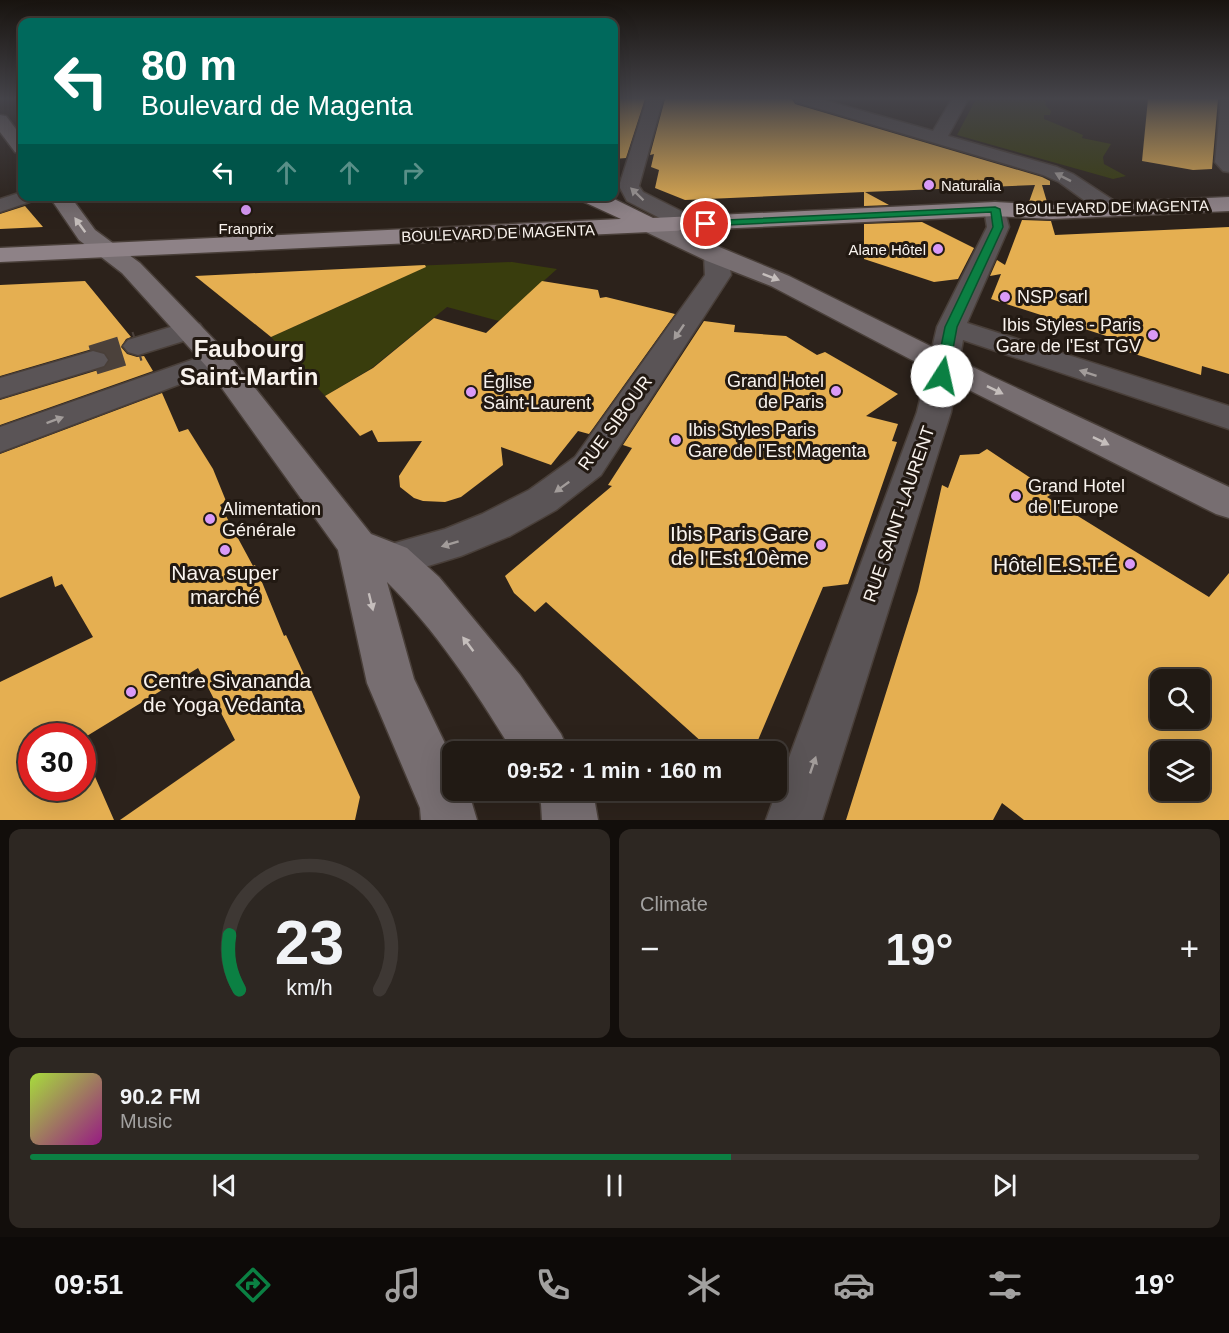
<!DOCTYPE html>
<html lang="en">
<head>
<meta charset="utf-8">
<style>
  body { margin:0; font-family:Helvetica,sans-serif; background:#2d2722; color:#f1f3f6; height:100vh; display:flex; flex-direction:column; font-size:22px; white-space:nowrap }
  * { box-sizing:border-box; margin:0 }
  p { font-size:20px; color:#a2a1a0 }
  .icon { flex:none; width:33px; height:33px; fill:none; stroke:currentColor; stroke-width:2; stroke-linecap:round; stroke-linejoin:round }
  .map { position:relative; height:820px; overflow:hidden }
  .panel { display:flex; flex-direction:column; gap:9px; padding:9px; background:#120e0b; flex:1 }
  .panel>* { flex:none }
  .guide { position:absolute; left:18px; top:18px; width:600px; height:183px; border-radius:12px; box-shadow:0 6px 24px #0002,0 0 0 2px #3e3834; background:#00695c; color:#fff; overflow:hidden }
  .fabs { position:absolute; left:1150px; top:669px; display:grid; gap:12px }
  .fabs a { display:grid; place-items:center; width:60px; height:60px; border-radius:12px; background:#211a14; box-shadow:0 6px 24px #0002,0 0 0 2px #3e3834; font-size:30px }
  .speed { position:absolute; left:18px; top:723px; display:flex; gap:12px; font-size:30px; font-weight:700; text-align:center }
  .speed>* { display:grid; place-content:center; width:78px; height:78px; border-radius:50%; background:#211a14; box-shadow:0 6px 24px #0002,0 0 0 2px #3e3834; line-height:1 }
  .speed .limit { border:9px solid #d22; background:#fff; color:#111 }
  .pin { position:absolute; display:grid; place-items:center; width:51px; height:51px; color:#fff; margin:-26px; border:3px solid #fff; border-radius:50%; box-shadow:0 2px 6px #0007 }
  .me { position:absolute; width:66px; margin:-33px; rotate:10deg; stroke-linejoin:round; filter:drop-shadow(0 0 4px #0008) }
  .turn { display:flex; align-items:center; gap:21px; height:126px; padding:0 24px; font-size:27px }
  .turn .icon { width:78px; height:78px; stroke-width:2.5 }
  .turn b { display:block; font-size:42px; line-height:51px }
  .lanes { display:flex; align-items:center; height:57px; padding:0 24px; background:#0003; justify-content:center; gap:30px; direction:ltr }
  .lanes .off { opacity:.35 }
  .big { font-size:45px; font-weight:700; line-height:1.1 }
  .panel .tile { flex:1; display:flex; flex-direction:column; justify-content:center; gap:9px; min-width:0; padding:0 21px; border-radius:12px; background:#2d2722 }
  .panel .dial { align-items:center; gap:0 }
  .dial svg { height:156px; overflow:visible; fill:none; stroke:#3e3834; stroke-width:7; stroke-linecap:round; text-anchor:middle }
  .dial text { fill:#f1f3f6; stroke:none }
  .song { display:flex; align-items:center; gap:18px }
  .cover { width:72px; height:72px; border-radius:9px; background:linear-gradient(135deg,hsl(80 70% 55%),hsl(310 70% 35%)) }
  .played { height:6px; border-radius:3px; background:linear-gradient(90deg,#0b8043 60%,#3e3834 60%) }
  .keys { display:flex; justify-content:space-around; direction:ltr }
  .heat { display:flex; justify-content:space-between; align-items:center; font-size:33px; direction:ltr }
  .panel .tiles { flex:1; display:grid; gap:9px; grid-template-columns:1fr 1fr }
  .tile:last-child { grid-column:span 2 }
  .trip { position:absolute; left:442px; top:741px; width:345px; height:60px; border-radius:12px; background:#211a14; box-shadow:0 6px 24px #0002,0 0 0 2px #3e3834; font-weight:700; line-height:60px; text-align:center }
  .tab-bar { display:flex; height:96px; justify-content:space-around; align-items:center; background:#0d0a08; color:#a2a1a0 }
  .tab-bar .icon { width:42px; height:42px }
  .tab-bar .active { color:#0b8043 }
  .tab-bar b { font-size:27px; color:#f1f3f6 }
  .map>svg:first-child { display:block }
  .green { fill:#393d0d }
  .building { fill:#e5af51; fill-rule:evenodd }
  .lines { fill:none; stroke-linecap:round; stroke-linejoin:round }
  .minor-tunnel { stroke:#4b413b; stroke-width:30; stroke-dasharray:30 15; stroke-linecap:butt }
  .pedestrian-casing { stroke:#493f39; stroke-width:3 }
  .minor-casing { stroke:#493f39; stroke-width:3 }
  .secondary-casing { stroke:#493f39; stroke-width:3 }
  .primary-casing { stroke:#493f39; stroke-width:3 }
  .pedestrian { fill:#5a5456; fill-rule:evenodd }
  .minor { fill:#5a5456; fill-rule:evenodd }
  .secondary { fill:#776e71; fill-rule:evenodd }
  .primary { fill:#8e8287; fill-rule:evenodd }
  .oneway { fill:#a29c9a }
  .oneway2 { fill:#c5bebc }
  .route { fill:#0b8043; stroke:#07532c; stroke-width:1.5 }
  .poi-dot { fill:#d99af7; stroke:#221912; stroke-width:2 }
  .labels { text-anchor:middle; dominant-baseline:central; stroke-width:6; stroke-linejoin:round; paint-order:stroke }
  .far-poi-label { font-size:15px; fill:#f9f3ee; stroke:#221912; text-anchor:start }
  .far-street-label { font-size:15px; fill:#f9f3ee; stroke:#221912 }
  .poi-label { font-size:18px; fill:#f9f3ee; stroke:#221912; text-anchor:start }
  .street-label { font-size:18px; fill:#f9f3ee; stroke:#221912 }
  .near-poi-label { font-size:21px; fill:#f9f3ee; stroke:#221912; text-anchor:end }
  .district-label { font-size:24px; font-weight:bold; fill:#f9f3ee; stroke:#221912 }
</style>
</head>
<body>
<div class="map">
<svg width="1229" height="820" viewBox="0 0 1229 820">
  <rect width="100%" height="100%" fill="#2c221b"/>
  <!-- green -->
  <g class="green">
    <polygon points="976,99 1046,99 1045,105 1051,111 1050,115 1044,115 1044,119 1083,135 1082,138 1111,144 1103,157 1104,164 1126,176 1113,179 957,135"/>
    <polygon points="512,262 557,269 499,321 447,307 372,368 325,396 271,337 380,288 386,267"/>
  </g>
  <!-- building -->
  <g class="building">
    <polygon points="614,99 645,99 626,158 614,159"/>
    <polygon points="665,99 792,99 795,104 1042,177 1050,181 1050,185 1042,185 1047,202 1029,202 1035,185 865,192 889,205 864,206 864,192 685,200 655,188 659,170 651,167 654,154 650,155"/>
    <polygon points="1148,99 1218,99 1212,169 1193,170 1142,161"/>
    <polygon points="25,206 43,227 0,229 0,214"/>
    <polygon points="1022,220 1051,221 1055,235 1229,227 1229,374 1202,366 1201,375 1119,349 1122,341 991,299 1001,274 990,276 997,260 1005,265"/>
    <polygon points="922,222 974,248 958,279 934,282 864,259 864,224"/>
    <polygon points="425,265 426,267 271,337 195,276"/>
    <polygon points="85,281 131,337 126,339 121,347 127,354 137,357 144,356 153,371 0,425 0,400 105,368 110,361 105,352 92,349 0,376 0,285"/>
    <polygon points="542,281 598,290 600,298 606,297 675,314 589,434 578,431 551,465 501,447 503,465 461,497 445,502 423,501 414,498 400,487 399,476 422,441 378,442 372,430 360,436 325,396 373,368 434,318 486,333"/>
    <polygon points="704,321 735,325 734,332 786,336 817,355 825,352 898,394 866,416 898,424 892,441 897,442 848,584 823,587 753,752 713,752 546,602 535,612 514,593 505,576 612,486 608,485 632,448 623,445"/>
    <polygon points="162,393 179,432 188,429 213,469 226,501 220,505 253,566 255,565 284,636 286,635 360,797 355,820 120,820 235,740 198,668 82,739 82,736 32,736 32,788 82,788 82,747 114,820 0,820 0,682 93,637 62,584 55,587 52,576 0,598 0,454"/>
    <path d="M987,449l66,44 -6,4 162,100 20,-24v247h-205l-22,-17 -9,17h-147l72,-229 24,-106 6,3 12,-33 19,-1zM1161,680h39v38h-39zM1161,752h39v38h-39z"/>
  </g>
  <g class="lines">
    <!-- minor-tunnel -->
    <polyline class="minor-tunnel" points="93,360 138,346"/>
    <!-- pedestrian casing -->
    <g class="pedestrian-casing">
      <g id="pedestrian">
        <polygon points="1221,99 1229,99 1229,172 1223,171 1215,162"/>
        <polygon points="22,192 22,196 37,196 35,200 0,212 0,199"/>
      </g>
    </g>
    <!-- minor casing -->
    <g class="minor-casing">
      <g id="minor">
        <polygon points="647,99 663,99 639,186 643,192 699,220 702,225 699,230 691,232 683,230 627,201 619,186"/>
        <polygon points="794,99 820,99 933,131 952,99 968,99 948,136 1057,167 1073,174 1119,204 1122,209 1119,214 1111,216 1103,214 1059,182 1043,175 796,102"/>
        <polygon points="995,202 1003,204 1009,227 967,323 1229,406 1229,429 963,340 951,412 822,820 766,820 917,412 937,327 987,227 984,209 987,204"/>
        <polygon points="716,249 725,251 728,256 731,275 601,475 556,510 510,536 461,556 392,577 377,572 371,560 377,548 445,529 482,514 529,490 575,457 705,275 704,256 707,251"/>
        <polygon points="190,321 200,324 204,330 200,336 138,355 128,352 123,346 128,340"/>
        <polygon points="93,351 104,354 108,360 104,366 0,398 0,378"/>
        <polygon points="217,351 228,354 232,360 228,366 0,452 0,427"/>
      </g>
    </g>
    <!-- secondary casing -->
    <g class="secondary-casing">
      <g id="secondary">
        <polygon points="0,115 6,116 22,137 22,153 15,152 0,132"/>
        <path d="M49,196h21l25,34 45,33 88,91 143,180 36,14 32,29 81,98 41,59 8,18h-56c-36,-59 -77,-122 -126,-170l27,97 39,81v30h15l9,30h-56l-1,-12 -53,-125 -29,-133 -132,-184 -84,-93 -43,-33z"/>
        <polygon points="652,219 789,276 991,376 1229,487 1229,518 1216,514 969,390 771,286 707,261 644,231 641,226 644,221"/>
        <polygon points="535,790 590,790 595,803 598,820 542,820 541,804"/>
      </g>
    </g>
    <!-- primary casing -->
    <g class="primary-casing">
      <polygon id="primary" points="580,196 608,196 653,218 995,202 1052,205 1229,197 1229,211 1052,219 995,216 0,262 0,248 621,219 582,201"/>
    </g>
    <!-- pedestrian -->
    <use href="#pedestrian" class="pedestrian"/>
    <!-- minor -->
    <use href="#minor" class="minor"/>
    <!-- secondary -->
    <use href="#secondary" class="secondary"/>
    <!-- primary -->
    <use href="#primary" class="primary"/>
  </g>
  <!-- one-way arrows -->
  <defs><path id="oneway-solid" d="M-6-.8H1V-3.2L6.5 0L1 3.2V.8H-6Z" transform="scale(1.5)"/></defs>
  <g class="oneway">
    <use href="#oneway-solid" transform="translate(1063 177) rotate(-153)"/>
    <use href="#oneway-solid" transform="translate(637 194) rotate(-136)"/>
    <use href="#oneway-solid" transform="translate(679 332) rotate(124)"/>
    <use href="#oneway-solid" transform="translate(1088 373) rotate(-162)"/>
    <use href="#oneway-solid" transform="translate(55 420) rotate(-20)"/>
    <use href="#oneway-solid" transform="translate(562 487) rotate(144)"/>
    <use href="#oneway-solid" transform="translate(450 544) rotate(163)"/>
    <use href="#oneway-solid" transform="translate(813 765) rotate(-71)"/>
  </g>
  <g class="oneway2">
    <use href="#oneway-solid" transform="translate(80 225) rotate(-126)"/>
    <use href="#oneway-solid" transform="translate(771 277) rotate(21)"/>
    <use href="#oneway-solid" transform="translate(995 390) rotate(26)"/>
    <use href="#oneway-solid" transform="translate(1101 441) rotate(26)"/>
    <use href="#oneway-solid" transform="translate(371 602) rotate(76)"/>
    <use href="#oneway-solid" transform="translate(468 644) rotate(-127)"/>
  </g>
  <!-- sky -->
  <linearGradient id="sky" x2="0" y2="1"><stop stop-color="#18130f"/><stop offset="0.46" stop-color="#45444a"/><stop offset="1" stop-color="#45444a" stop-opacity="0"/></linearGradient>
  <rect width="1229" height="214" fill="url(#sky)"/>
  <!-- route -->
  <polygon class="route" points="995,207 1000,209 1003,227 957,327 948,376 942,380 935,376 945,327 993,227 991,212 706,226 702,224 706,221"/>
  <!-- markers -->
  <g class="poi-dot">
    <circle cx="929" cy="185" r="6"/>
    <circle cx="246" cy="210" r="6"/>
    <circle cx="938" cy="249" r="6"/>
    <circle cx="1005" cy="297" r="6"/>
    <circle cx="1153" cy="335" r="6"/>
    <circle cx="836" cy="391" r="6"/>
    <circle cx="471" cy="392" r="6"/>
    <circle cx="676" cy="440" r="6"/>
    <circle cx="1016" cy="496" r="6"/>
    <circle cx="210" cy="519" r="6"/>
    <circle cx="821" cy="545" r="6"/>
    <circle cx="225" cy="550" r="6"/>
    <circle cx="1130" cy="564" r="6"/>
    <circle cx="131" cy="692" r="6"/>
  </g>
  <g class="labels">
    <!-- far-poi labels -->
    <g class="far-poi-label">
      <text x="941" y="185">Naturalia</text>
      <text x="246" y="228" text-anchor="middle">Franprix</text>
      <text x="926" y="249" text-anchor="end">Alane Hôtel</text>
    </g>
    <!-- far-street labels -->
    <g class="far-street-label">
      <text transform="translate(1112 207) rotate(-1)">BOULEVARD DE MAGENTA</text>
      <text transform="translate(498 233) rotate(-2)">BOULEVARD DE MAGENTA</text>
    </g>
    <!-- poi labels -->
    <g class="poi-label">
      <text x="1017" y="297">NSP sarl</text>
      <text x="1141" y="325" text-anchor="end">Ibis Styles - Paris<tspan x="1141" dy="21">Gare de l'Est TGV</tspan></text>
      <text x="824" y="381" text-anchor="end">Grand Hotel<tspan x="824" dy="21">de Paris</tspan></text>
      <text x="483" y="382">Église<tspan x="483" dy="21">Saint-Laurent</tspan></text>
      <text x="688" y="430">Ibis Styles Paris<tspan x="688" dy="21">Gare de l'Est Magenta</tspan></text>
      <text x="1028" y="486">Grand Hotel<tspan x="1028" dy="21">de l'Europe</tspan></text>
      <text x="222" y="509">Alimentation<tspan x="222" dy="21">Générale</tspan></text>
    </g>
    <!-- street labels -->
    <g class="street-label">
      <text transform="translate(615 423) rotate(-54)">RUE SIBOUR</text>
      <text transform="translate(899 514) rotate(-71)">RUE SAINT-LAURENT</text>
    </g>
    <!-- near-poi labels -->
    <g class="near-poi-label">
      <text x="809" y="533">Ibis Paris Gare<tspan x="809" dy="24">de l'Est 10ème</tspan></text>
      <text x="1118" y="564">Hôtel E.S.T.É</text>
      <text x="225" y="572" text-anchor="middle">Nava super<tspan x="225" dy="24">marché</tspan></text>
      <text x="143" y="680" text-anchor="start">Centre Sivananda<tspan x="143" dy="24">de Yoga Vedanta</tspan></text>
    </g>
    <!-- district labels -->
    <g class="district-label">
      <text x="249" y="348">Faubourg<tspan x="249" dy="28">Saint-Martin</tspan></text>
    </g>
  </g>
</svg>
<div class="fabs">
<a><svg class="icon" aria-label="search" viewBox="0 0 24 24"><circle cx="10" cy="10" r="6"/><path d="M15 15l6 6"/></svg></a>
<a><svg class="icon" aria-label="layers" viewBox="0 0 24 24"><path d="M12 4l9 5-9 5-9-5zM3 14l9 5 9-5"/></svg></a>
</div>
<div class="speed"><div class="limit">30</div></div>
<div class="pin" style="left:706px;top:224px;background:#d93025"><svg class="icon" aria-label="arrive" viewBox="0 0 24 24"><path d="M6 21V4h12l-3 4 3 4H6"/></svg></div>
<svg class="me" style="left:942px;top:376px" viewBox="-20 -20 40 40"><circle r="19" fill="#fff"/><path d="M0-13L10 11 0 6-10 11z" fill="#0b8043"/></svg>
<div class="trip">09:52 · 1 min · 160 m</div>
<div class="guide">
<div class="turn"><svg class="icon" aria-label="left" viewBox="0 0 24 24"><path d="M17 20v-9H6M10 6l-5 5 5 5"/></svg><div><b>80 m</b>Boulevard de Magenta</div></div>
<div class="lanes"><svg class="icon" aria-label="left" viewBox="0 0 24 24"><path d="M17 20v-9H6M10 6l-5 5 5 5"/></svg><svg class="icon off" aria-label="ahead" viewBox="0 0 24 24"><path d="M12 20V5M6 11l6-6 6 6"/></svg><svg class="icon off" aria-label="ahead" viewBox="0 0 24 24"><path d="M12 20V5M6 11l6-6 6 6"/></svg><svg class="icon off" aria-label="right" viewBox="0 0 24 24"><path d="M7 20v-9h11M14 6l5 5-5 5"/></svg></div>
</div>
</div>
<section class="panel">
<div class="tiles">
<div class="tile dial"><svg viewBox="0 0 100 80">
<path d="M14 69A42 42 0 1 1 86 69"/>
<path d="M14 69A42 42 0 0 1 9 41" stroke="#0b8043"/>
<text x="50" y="56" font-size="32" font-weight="700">23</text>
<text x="50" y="72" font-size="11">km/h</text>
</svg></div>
<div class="tile"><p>Climate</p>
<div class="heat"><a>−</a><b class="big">19°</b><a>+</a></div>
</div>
<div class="tile">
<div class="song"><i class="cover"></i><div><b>90.2 FM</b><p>Music</p></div></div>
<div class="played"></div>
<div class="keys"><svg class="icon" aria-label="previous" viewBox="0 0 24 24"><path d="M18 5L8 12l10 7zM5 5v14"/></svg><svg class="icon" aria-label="pause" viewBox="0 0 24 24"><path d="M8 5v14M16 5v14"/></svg><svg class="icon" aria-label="next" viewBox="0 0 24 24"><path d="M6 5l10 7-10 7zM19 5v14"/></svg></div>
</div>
</div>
</section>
<nav class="tab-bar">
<b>09:51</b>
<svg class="icon active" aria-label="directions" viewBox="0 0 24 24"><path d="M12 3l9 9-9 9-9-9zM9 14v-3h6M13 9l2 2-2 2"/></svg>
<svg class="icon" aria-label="music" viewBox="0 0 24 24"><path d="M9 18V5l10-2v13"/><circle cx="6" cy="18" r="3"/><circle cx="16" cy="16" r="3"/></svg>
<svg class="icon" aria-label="phone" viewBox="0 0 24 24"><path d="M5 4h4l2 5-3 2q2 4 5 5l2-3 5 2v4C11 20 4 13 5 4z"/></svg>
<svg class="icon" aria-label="climate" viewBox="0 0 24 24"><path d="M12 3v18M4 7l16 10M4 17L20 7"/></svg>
<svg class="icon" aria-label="car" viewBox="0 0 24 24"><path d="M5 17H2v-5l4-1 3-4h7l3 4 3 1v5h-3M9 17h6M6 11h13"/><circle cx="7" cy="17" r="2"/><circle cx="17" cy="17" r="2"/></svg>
<svg class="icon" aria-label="filters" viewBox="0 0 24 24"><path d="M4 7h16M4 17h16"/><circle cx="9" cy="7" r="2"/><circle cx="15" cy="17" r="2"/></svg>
<b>19°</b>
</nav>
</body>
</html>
